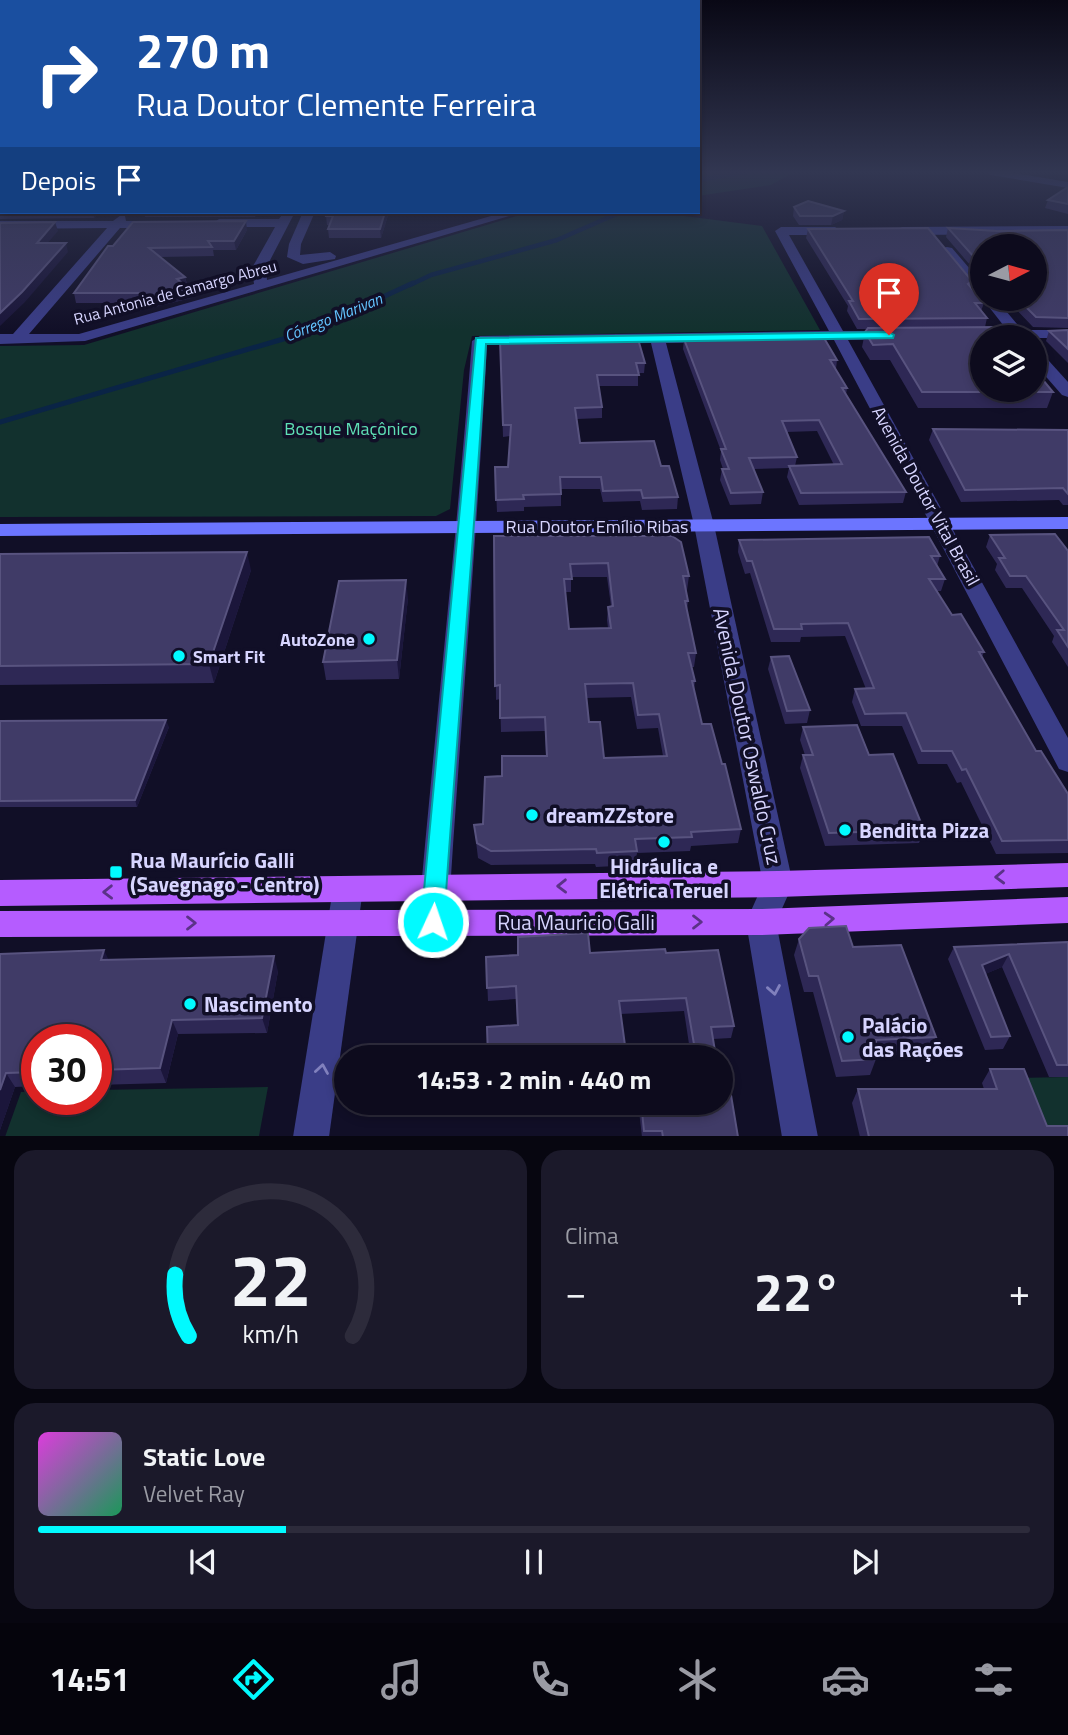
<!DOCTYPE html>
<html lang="pt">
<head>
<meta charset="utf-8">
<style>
  body { margin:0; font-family:"Titillium Web",sans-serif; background:#1b192a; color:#f1f3f6; height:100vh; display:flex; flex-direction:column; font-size:26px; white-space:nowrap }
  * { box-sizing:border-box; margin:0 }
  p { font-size:23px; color:#9a9ba4 }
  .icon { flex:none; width:38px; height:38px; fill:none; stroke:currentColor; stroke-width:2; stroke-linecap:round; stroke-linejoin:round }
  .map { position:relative; height:1136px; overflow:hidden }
  .panel { display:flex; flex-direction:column; gap:14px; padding:14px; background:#070610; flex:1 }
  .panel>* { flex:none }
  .hud { position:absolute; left:0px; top:0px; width:700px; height:214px; box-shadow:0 4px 10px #0003,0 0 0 2px #2d2b3b; background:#1a4fa0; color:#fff; overflow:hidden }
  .needle { width:46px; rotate:84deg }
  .controls { position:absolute; left:970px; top:234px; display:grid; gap:14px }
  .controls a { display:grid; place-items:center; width:77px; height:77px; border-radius:50%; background:#0d0b1d; box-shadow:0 4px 10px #0003,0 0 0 2px #2d2b3b; font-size:35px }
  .speed { position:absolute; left:21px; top:1024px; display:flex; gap:14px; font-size:35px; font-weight:700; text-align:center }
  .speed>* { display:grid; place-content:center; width:91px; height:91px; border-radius:50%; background:#0d0b1d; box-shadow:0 4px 10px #0003,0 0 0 2px #2d2b3b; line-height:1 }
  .speed .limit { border:10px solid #d22; background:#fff; color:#111 }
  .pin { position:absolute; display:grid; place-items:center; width:60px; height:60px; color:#fff; margin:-72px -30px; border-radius:50% 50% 50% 0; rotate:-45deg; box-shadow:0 0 7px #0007 }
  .pin .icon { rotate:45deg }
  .me { position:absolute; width:77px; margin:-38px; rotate:3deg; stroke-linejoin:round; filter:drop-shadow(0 0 5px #0008) }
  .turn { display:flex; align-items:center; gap:24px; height:147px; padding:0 21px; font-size:32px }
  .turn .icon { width:91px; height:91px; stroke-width:2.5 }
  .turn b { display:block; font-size:49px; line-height:60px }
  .then { display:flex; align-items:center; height:66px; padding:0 21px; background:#0003; gap:14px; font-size:26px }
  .big { font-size:52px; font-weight:700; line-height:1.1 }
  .panel .card { flex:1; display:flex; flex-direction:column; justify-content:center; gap:10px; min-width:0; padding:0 24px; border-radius:21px; background:#1b192a }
  .panel .dial { align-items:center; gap:0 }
  .dial svg { height:182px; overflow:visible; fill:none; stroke:#2d2b3b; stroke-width:7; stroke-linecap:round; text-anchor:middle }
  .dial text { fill:#f1f3f6; stroke:none }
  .song { display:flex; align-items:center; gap:21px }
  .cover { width:84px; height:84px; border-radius:10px; background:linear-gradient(135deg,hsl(300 70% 55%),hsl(150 70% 35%)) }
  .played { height:7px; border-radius:4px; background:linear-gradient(90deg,#01faff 25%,#2d2b3b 25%) }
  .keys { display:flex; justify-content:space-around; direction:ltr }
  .heat { display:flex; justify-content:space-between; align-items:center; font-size:38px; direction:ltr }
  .panel .tiles { flex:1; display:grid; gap:14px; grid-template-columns:1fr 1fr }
  .card:last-child { grid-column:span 2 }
  .trip { position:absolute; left:334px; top:1045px; width:399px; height:70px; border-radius:35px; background:#0d0b1d; box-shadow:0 4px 10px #0003,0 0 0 2px #2d2b3b; font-weight:700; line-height:70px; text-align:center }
  .tabs { display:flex; height:112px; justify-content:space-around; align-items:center; background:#05040c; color:#9a9ba4 }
  .tabs .icon { width:49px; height:49px }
  .tabs .selected { color:#01faff }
  .tabs b { font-size:32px; color:#f1f3f6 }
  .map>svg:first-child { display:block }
  .green { fill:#12312e }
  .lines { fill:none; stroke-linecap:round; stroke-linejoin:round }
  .stream-far1 { stroke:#0a2446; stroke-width:4.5 }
  .stream { stroke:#0a2446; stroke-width:5 }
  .street { fill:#3a3d87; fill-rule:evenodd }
  .secondary { fill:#6c75ff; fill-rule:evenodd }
  .primary { fill:#b55cff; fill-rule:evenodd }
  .wall { fill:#2e2855; fill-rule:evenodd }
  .shaded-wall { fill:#1b163b }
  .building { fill:#403b67; stroke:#58537f; stroke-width:2; fill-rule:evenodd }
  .oneway { stroke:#5b3288 }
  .oneway2 { stroke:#8181bd }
  .route { fill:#01faff; stroke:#01a2a6; stroke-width:2 }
  .poi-dot { fill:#01faff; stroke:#110f27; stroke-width:2.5 }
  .labels { text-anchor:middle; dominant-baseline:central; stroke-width:7; stroke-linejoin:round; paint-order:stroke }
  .far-street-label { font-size:16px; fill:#d7d5ff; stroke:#110f27 }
  .far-water-label { font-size:16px; font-style:italic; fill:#63c4ff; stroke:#110f27 }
  .park-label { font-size:18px; fill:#5fe1b6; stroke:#110f27 }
  .street-label { font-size:18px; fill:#d7d5ff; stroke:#110f27 }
  .poi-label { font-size:18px; font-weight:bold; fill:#d7d5ff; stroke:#110f27; text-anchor:end }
  .near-street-label { font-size:21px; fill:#d7d5ff; stroke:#110f27 }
  .near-poi-label { font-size:21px; font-weight:bold; fill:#d7d5ff; stroke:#110f27; text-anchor:start }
</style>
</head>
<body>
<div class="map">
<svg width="1068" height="1137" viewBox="0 0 1068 1137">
  <rect width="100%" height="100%" fill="#110f27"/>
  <!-- green -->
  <g class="green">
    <polygon points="698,172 794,172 771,185 698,196"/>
    <polygon points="530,212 671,212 669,214 762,226 820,330 472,336 464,370 450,509 436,516 0,517 0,346 84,345"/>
    <polygon points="1068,1077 1068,1136 1036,1136 1014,1078"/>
    <polygon points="268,1087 259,1136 5,1137 21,1092 37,1092 37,1099 96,1099 96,1090"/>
  </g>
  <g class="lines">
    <!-- stream-far1 -->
    <g class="stream-far1">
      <polyline points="698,180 745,172"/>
      <polyline points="410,285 431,275 557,240 621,212"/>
    </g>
    <!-- stream -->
    <polyline class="stream" points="0,422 307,332 413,283"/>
    <!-- street -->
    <g class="street">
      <polygon points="986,172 1008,172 1068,182 1068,188 991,175"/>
      <polygon points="284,212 294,214 266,268 267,280 505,212 523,212 85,341 0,344 0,334 13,334 107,228 0,229 0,221 113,221 121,215 125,216 126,221 162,221 162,227 158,228 120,228 29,334 79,334 254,284 252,268 275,227 219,227 213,223 219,219 279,219"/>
      <polygon points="303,212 315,212 301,244 300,255 330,252 336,256 335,259 303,264 287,257 289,244"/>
      <polygon points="1068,226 1068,234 902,235 896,231 902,227"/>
      <path d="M781,227h54l6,4 -6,4h-46l54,96h48l7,4 -7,4 -43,1 220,398v34l-9,-3 -225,-429 -168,3 48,182 79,359 -17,38 42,215h-36l-36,-215 17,-38 -69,-359 -43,-182 -164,2c-10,193 -27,385 -39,577l-4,9 -11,4 -11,-4 -4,-9c17,-194 39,-387 54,-581l8,-5 349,-5 -54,-100z"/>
      <polygon points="947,247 952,248 982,283 982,296 977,295 942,254 942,248"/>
      <polygon points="982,298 996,299 1022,330 1068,330 1068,338 974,338 972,335 979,331 1007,330"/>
      <polygon points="1034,348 1039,350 1068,382 1068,397 1062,395 1034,363"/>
      <polygon points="348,876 358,880 363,889 329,1137 293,1137 333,889 338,880"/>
    </g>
    <!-- secondary -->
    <polygon class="secondary" points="1068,517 1068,529 0,536 0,524"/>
    <!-- primary -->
    <g class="primary">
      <polygon points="1068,863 1068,887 778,897 0,906 0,880 778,871"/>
      <polygon points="1068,897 1068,923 761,935 0,937 0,911 761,909"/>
    </g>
  </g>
  <!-- wall -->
  <g class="wall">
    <polygon points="0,172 2,172 2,212 99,212 94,218 0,219"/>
    <polygon points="1068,187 1068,214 1045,208 1048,200"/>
    <polygon points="794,207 844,211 842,220 831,225 799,225 793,216"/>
    <polygon points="143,212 258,212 255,217 145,217"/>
    <polygon points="327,212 389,212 381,238 329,238 328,229 330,225 327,225 326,216"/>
    <polygon points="948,228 997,231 1068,230 1068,328 1033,327 1006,299 1034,299 982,247 982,279 946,237"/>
    <polygon points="808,229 970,287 984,303 981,311 987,318 985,327 1053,392 1047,408 918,408 890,360 870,360 862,347 865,332 867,329 857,329 847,311 848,306 806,238"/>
    <polygon points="247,230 236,250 213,250 214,256 160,257 185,277 191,298 139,311 137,303 76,303 74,293 113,246"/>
    <polygon points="1068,330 1068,363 1046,341 1049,331"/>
    <polygon points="611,336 631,339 645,363 644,373 638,373 638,386 599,386 602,407 602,418 577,419 580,443 661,466 678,497 677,509 642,510 640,501 603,502 600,489 561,489 561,506 524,507 524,511 497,512 495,467 508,467 510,436 503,437 500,340 611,340"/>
    <path d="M684,339l153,21 -1,9 11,19 -1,7 60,97 -3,11 -104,2 -12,-28 2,-9 -36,1 10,23 -2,12 -31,1 -10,-25 2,-11h1l-3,-9 1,-9 -38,-102zM817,431l17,34 -39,1 2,-9 -11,-25z"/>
    <polygon points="933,429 1068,430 1068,505 1063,505 1059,500 961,502 929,440"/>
    <polygon points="990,535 1068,551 1068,667 1052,642 1054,636 1022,588 1006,588 995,570 997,564 986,547"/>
    <path d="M494,536l195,40 -2,14h-1l2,11 -1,10 9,42 -2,14h-2l3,14 -1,9 8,34 20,40 19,65 -3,14 -47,3 -1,5 -53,2 -2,12 -39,2 -1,-3 -104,1 -13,-7 -4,-33 9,-1 19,-48 44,-20 -1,-25 -44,1 -1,-33 -4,1zM571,577h36l4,29 -3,1 -1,13 1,8 -39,1 -4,-37h6zM631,697l6,32 21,-1 5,28 -59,2 -15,-36 -3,-24z"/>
    <polygon points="739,540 940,556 937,566 945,579 941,591 936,591 952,615 984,652 982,657 1036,751 1068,794 1068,853 996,854 961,782 957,783 947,764 918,764 902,726 861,726 852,702 855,689 866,689 845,636 801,637 800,642 771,642 750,573 745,574 738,552"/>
    <polygon points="0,554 251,570 214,683 0,685"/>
    <polygon points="408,598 399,679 326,680 323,662"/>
    <polygon points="771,657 810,710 807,723 785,724 768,669"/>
    <polygon points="0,721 169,727 137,807 0,807"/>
    <polygon points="803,727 924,830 919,843 825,846 800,768 803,755 805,755 800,740"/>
    <polygon points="799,939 853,947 936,1037 928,1053 876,1056 876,1059 870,1075 836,1077 813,992 804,992 794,955"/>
    <polygon points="1068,942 1068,1077 1049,1077 1002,967 985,974 1010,1036 1003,1049 985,1050 948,959 954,947"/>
    <path d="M590,953h76l68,73 -3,12 -18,1 3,18h-228l29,-32 -1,-26 -28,2 -2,-44zM684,1011l5,33h-6l-1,5 -56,4 -6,-39z"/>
    <polygon points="0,954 108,960 278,971 267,1033 178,1034 166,1083 96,1085 96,1040 37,1040 37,1086 15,1087 0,1130"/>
    <polygon points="990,1069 1047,1126 1068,1137 860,1137 852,1103 858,1089 984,1089 982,1083"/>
    <polygon points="638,1102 721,1102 738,1137 642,1137"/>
  </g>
  <!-- shaded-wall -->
  <g class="shaded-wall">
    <polygon points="844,211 842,220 831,225 833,216"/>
    <polygon points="93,212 99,212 94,218"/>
    <polygon points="385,212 389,212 381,238 380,229"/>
    <polygon points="246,221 247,230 236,250 234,241"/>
    <polygon points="55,222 58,231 40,252 37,243"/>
    <polygon points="66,243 68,252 25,302 0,326 0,313"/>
    <polygon points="185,277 187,286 177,279"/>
    <polygon points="189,288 191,298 139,311 137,301"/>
    <polygon points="247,552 251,570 214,683 209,664"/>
    <polygon points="406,580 408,598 399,679 397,660"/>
    <polygon points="166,720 169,727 137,807 135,800"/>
    <polygon points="104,950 111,965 101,960"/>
    <polygon points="1009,954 1002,967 976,978 982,965"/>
    <polygon points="274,956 278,971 267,1033 262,1018"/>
    <polygon points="172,1020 178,1034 166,1083 160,1068"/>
    <polygon points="6,1073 15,1087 0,1130 0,1090"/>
  </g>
  <!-- building -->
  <g class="building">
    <polygon points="2,172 2,210 0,211 0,180"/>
    <polygon points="1068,187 1068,204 1048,200"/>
    <polygon points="808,201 844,211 833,216 800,216 794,207"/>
    <polygon points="327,212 385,212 380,229 328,229 333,216 326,216"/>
    <polygon points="246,221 234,241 208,241 212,247 149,248 185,277 177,279 189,288 137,301 142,293 74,293 108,246 113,246 133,222"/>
    <polygon points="55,222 37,243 66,243 22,292 0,313 0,223"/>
    <polygon points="928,228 972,281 968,284 984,303 975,303 987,318 859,319 849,301 853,301 808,229"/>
    <polygon points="948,228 997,231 1068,230 1068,318 1036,317 1018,299 1034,299 1034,247 982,247 982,266"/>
    <polygon points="1001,327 1010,338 982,338 982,390 1034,390 1034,369 1053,392 922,392 893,344 873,345 865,332 868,328"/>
    <polygon points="1068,330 1068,349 1049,331"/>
    <polygon points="611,336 630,336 631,339 638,339 645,363 636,363 639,375 597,375 602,407 575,408 580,443 654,441 661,466 669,466 678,497 643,498 641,490 603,491 601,477 560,477 561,494 523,495 524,499 496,500 495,467 508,467 511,425 503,425 500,340 612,340"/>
    <polygon points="824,338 837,360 830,360 847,388 842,388 906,492 801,493 789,466 842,464 819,420 782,421 797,457 749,458 763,492 731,493 722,469 729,469 721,449 726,449 684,339"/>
    <polygon points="933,429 1068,430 1068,494 1063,488 965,490"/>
    <polygon points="1055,534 1068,551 1068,647 1057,630 1064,630 1026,576 1010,576 999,558 1005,558 990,535"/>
    <path d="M494,536h178l9,6 8,34h-6l5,25h-3l11,52h-8l7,28h-3l10,43h9l11,40h3l16,65 -50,3 1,5 -57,2 2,12 -40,2 -1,-4 -105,2 -14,-8 -3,-18 9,-1 2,-47 17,-1v-20h45l-2,-39 -45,1v-33l-5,1zM608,563l5,43 -5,1 3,21 -42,1 -5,-50h8l-2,-15zM633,683l5,32 21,-1 8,42 -63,2 -4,-36h-11l-4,-38z"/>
    <polygon points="929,537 940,556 931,556 945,579 929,579 952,615 961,614 984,652 979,652 1036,751 1041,751 1068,794 1068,840 1002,841 966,769 962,770 952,751 922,751 906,713 865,714 855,689 874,688 848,623 801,624 802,629 774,629 752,561 747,561 739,540"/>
    <polygon points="247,552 209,664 0,666 0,554"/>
    <polygon points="406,580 397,660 323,662 339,581"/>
    <polygon points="789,656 810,710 787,711 771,657"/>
    <polygon points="166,720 135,800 0,801 0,721"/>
    <polygon points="857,725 869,755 893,754 924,830 829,833 803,755 813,755 803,727"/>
    <polygon points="846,926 853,947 901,945 936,1037 876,1040 876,1059 842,1061 818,976 809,976 799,939 809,928"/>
    <path d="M588,933l2,20 75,-4 1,4 52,-3 16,76 -23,1 5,30h-228l-1,-30 31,-2 -2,-39 -29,2 -1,-31 32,-2v-18zM686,998l8,46h-11l1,5 -58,4 -7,-52z"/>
    <polygon points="1068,942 1068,1065 1057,1065 1009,954 982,965 1010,1036 991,1037 954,947"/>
    <polygon points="104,950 101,960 274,956 262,1018 172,1020 160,1068 96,1070 96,1040 37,1040 37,1072 6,1073 0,1090 0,954"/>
    <polygon points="990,1069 1024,1069 1047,1126 1068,1126 1068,1137 869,1137 858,1089 997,1089"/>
    <polygon points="721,1082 721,1084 729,1083 738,1137 663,1137 662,1131 644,1131 641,1102 721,1102"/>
  </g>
  <!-- one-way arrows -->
  <defs><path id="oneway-chevron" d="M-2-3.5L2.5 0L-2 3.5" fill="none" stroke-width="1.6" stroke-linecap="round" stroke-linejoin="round" transform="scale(1.75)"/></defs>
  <g class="oneway">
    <use href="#oneway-chevron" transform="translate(1000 877) rotate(178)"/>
    <use href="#oneway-chevron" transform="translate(562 886) rotate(179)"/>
    <use href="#oneway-chevron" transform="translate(108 892) rotate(179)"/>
    <use href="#oneway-chevron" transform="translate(829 919) rotate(-3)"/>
    <use href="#oneway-chevron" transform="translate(697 922)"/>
    <use href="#oneway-chevron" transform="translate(191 923)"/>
  </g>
  <g class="oneway2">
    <use href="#oneway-chevron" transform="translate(774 990) rotate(80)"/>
    <use href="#oneway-chevron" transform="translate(322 1069) rotate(-81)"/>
  </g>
  <!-- sky -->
  <linearGradient id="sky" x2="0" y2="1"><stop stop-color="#090815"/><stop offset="0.52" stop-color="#323752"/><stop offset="1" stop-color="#323752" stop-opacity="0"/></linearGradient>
  <rect width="1068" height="331" fill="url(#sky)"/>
  <!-- route -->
  <path class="route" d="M889,332l5,3 -1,3 -407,6c-11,193 -29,385 -42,578l-3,7 -8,3 -8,-3 -4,-7 55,-584z"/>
  <!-- markers -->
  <g class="poi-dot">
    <circle cx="369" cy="639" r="7"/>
    <circle cx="179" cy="656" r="7"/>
    <circle cx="532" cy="815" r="7"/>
    <circle cx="845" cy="830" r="7"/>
    <circle cx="664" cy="842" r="7"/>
    <rect x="109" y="865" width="14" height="14" rx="3.5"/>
    <circle cx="190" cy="1004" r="7"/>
    <circle cx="848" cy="1037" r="7"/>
  </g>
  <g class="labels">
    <!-- far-street labels -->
    <g class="far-street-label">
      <text transform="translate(175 292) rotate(-15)">Rua Antonia de Camargo Abreu</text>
    </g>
    <!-- far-water labels -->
    <g class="far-water-label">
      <text transform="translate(333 317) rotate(-22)">Córrego Marivan</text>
    </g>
    <!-- park labels -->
    <g class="park-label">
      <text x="351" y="428">Bosque Maçônico</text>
    </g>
    <!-- street labels -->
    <g class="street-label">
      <text transform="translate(926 496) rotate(61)">Avenida Doutor Vital Brasil</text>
      <text x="597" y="526">Rua Doutor Emílio Ribas</text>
    </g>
    <!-- poi labels -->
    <g class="poi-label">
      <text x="355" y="639">AutoZone</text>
      <text x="193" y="656" text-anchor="start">Smart Fit</text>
    </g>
    <!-- near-street labels -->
    <g class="near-street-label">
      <text transform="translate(748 736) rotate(78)">Avenida Doutor Oswaldo Cruz</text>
      <text x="576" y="922">Rua Mauricio Galli</text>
    </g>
    <!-- near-poi labels -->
    <g class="near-poi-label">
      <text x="546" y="815">dreamZZstore</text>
      <text x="859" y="830">Benditta Pizza</text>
      <text x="130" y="860">Rua Maurício Galli<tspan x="130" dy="24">(Savegnago - Centro)</tspan></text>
      <text x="664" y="866" text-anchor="middle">Hidráulica e<tspan x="664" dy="24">Elétrica Teruel</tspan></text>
      <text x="204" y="1004">Nascimento</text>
      <text x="862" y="1025">Palácio<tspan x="862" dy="24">das Rações</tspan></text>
    </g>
  </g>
</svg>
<div class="controls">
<a><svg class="needle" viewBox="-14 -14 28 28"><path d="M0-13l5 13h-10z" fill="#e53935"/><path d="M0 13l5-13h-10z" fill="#9a9ba4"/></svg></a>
<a><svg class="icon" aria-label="layers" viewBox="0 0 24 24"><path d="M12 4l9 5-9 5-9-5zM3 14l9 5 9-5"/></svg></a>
</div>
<div class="speed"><div class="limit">30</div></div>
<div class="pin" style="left:889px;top:335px;background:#d93025"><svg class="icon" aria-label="arrive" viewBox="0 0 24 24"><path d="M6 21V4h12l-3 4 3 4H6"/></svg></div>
<svg class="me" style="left:433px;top:922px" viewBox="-20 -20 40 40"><circle r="17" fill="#01faff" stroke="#fff" stroke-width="3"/><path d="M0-11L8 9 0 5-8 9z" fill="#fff"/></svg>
<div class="trip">14:53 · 2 min · 440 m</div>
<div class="hud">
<div class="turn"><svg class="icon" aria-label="right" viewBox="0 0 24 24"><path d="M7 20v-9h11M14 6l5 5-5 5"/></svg><div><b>270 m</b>Rua Doutor Clemente Ferreira</div></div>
<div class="then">Depois<svg class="icon" aria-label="arrive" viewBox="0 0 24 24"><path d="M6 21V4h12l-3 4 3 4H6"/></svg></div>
</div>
</div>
<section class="panel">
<div class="tiles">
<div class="card dial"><svg viewBox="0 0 100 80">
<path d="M14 69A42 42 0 1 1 86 69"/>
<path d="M14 69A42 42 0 0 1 8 42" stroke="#01faff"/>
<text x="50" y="56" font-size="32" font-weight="700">22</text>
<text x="50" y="72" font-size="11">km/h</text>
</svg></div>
<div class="card"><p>Clima</p>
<div class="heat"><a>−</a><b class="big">22°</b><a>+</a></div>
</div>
<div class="card">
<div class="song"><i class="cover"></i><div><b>Static Love</b><p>Velvet Ray</p></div></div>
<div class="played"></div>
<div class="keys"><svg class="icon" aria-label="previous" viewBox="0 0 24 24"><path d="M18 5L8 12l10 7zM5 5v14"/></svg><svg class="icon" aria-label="pause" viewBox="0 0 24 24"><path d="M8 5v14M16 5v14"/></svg><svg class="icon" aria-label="next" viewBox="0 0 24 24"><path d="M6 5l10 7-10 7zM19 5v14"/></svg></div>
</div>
</div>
</section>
<nav class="tabs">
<b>14:51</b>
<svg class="icon selected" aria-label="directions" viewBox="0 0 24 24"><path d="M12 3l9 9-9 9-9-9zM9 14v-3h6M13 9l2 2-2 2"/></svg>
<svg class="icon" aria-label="music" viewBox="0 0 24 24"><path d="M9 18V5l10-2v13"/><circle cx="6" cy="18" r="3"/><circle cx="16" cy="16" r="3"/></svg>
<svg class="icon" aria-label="phone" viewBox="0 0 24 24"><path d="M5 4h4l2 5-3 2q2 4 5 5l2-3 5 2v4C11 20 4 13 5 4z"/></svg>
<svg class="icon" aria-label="climate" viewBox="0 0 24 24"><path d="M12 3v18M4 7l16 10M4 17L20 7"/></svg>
<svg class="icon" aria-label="car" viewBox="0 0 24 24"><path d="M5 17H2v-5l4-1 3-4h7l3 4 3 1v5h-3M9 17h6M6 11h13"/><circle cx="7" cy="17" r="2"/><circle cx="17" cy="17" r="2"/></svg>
<svg class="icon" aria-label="filters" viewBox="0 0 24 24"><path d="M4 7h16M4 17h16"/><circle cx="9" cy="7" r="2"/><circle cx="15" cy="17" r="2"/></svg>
</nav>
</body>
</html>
